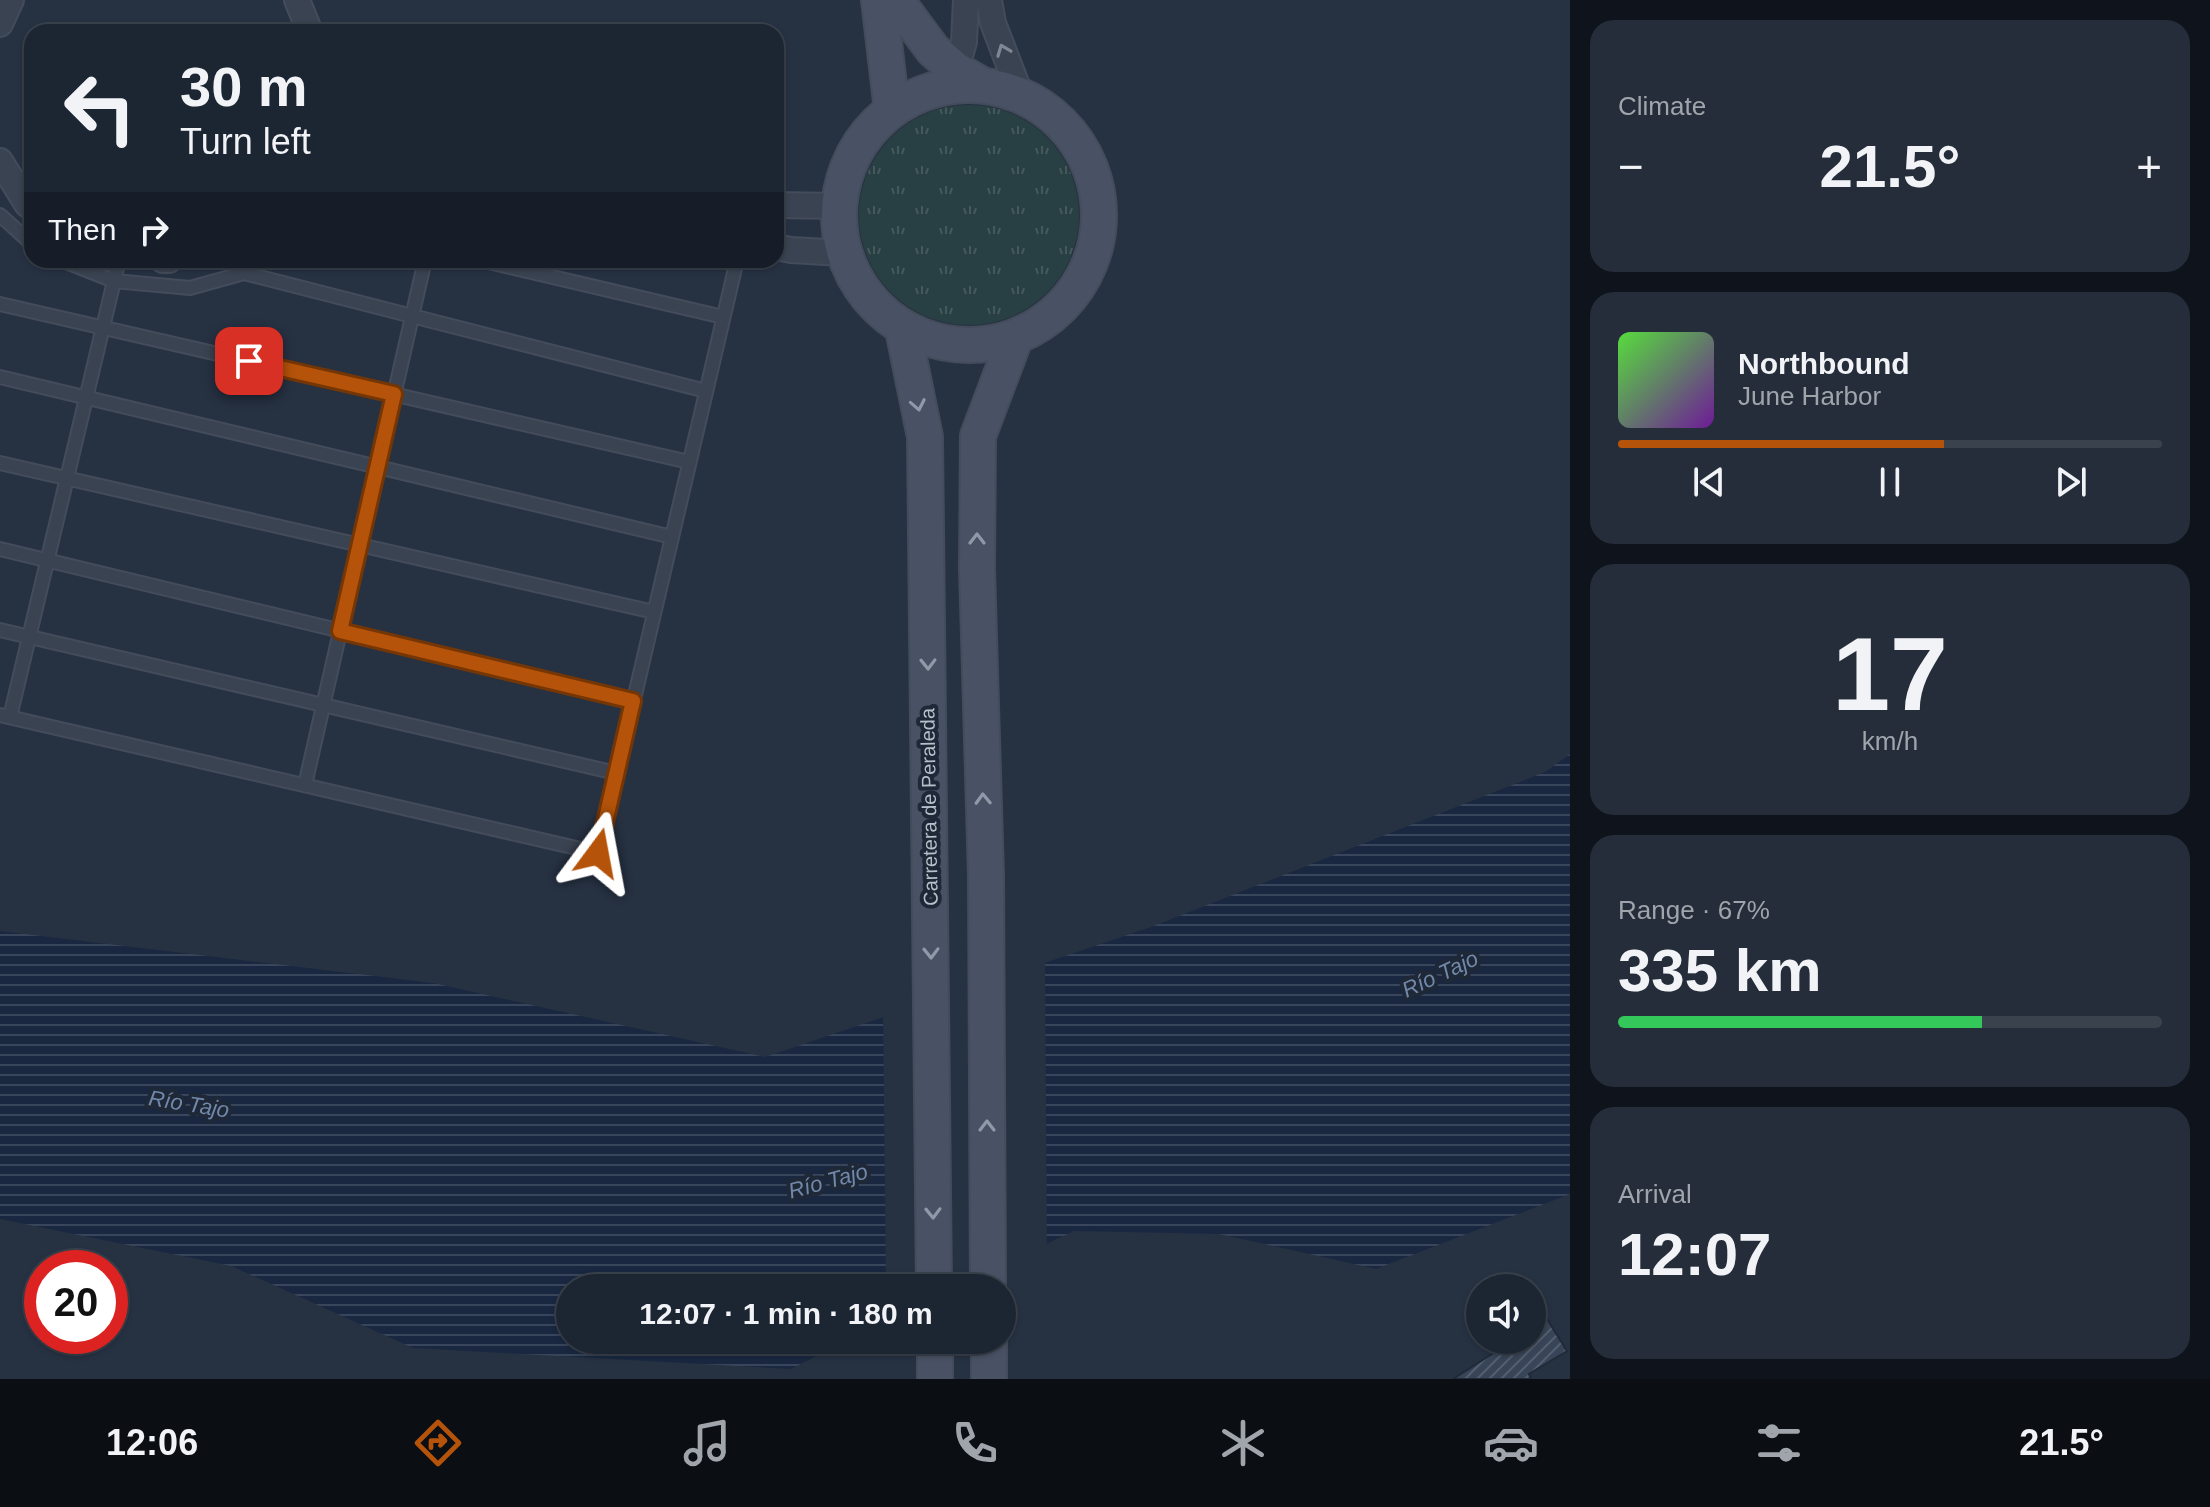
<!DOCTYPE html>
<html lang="en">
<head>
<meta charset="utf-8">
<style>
  body { margin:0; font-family:Helvetica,sans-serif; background:#252d3a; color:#f1f3f6; height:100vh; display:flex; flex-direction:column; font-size:30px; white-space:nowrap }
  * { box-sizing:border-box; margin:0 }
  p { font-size:26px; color:#a0a5ac }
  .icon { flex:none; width:44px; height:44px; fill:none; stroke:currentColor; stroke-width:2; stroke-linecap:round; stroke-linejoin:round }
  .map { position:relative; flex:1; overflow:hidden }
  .sheet { display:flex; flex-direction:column; gap:20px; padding:20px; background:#0f141c; width:640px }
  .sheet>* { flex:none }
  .banner { position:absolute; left:24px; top:24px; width:760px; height:244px; border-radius:24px; box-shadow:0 2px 6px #0004,0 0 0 2px #3a424d; background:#1c2532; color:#f1f3f6; overflow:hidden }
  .fabs { position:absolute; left:1466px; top:1274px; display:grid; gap:16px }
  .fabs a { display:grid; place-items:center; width:80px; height:80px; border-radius:50%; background:#1c2532; box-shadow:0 2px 6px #0004,0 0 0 2px #3a424d; font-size:40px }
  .speed { position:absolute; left:24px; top:1250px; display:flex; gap:16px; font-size:40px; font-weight:700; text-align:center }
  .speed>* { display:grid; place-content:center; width:104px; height:104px; border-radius:50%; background:#1c2532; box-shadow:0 2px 6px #0004,0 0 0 2px #3a424d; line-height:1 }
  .speed .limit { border:12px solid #d22; background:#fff; color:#111 }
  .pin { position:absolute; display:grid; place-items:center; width:68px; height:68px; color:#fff; margin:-34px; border-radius:16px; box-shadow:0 4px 12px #0006 }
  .me { position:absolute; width:88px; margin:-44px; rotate:13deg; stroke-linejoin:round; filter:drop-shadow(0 0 6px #0008) }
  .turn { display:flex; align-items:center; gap:28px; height:168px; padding:0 24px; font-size:36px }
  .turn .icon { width:104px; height:104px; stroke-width:2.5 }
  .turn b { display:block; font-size:56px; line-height:68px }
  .then { display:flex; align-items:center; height:76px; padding:0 24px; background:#0003; gap:16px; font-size:30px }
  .big { font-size:60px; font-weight:700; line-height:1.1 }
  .sheet .card { flex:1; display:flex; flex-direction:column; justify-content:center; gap:12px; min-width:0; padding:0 28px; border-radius:24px; background:#252d3a }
  .sheet .dial { align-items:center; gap:0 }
  .dial b { font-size:104px; line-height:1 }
  .song { display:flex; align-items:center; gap:24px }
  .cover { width:96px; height:96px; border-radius:12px; background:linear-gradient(135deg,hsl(110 70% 55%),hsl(280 70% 35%)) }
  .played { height:8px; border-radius:4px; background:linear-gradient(90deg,#b45309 60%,#3a424d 60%) }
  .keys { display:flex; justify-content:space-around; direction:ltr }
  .heat { display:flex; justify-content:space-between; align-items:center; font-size:44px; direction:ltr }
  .charge { height:12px; border-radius:6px; background:linear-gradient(90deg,#34c759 67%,#3a424d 0) }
  .trip { position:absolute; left:556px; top:1274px; width:460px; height:80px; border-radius:40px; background:#1c2532; box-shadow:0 2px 6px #0004,0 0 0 2px #3a424d; font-weight:700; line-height:80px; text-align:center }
  .dock { display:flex; height:128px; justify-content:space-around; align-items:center; background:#0b0f14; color:#a0a5ac }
  .dock .icon { width:56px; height:56px }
  .dock .on { color:#b45309 }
  .dock b { font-size:36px; color:#f1f3f6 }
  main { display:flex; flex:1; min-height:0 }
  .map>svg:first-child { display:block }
  .grass { fill:url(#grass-tufts) }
  .water { fill:url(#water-rules) }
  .pier { fill:#263142 }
  .building { fill:url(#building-hatch); stroke:#212a39; stroke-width:2 }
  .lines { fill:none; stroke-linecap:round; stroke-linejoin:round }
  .lane-casing { stroke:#444c5b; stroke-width:16 }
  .street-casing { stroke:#444c5b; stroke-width:28 }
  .secondary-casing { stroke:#444c5b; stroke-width:38 }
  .lane { stroke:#3a4351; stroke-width:12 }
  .street { stroke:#3a4351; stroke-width:24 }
  .secondary { stroke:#485264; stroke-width:34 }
  .oneway { stroke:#7f8794 }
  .oneway2 { stroke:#9099a7 }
  .route-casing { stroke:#753606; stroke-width:20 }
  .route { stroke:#b45309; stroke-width:14 }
  .labels { text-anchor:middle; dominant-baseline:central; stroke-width:8; stroke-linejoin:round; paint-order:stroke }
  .street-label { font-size:20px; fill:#b7bfcb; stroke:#1f2837 }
  .water-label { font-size:22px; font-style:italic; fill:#7188aa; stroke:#1f2837 }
</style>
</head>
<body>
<main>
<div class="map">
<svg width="1570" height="1379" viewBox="0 0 1570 1379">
  <defs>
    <pattern id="grass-tufts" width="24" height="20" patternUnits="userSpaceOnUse" patternTransform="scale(2)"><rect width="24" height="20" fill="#283f43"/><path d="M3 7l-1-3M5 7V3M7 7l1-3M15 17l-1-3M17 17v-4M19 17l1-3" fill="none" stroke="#45595d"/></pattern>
    <pattern id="water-rules" width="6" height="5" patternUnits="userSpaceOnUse" patternTransform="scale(2)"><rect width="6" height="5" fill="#192840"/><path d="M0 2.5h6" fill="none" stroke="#38455a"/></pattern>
    <pattern id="building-hatch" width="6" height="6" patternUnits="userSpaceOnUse" patternTransform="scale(2)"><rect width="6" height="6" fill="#384558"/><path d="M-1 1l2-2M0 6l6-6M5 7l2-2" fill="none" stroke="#535e6f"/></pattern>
  </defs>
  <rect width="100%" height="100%" fill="#263142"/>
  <!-- grass -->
  <circle class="grass" cx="969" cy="215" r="110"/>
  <!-- water -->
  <polygon class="water" points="1570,754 1570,1194 1376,1269 1219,1234 1074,1231 952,1288 570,1288 570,1340 848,1340 791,1369 413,1348 231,1266 0,1219 0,931 433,983 765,1057 1151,927 1545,772"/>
  <!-- pier -->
  <polygon class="pier" points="1045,958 1047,1248 962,1288 886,1288 883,1013"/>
  <!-- building -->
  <polygon class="building" points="1547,1319 1567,1351 1529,1374 1531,1379 1453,1379 1514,1340 1532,1340 1532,1329"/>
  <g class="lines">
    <!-- lane casing -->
    <g class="lane-casing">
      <g id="lane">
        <polyline points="0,215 32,244"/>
        <polyline points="61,260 114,281 190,288 244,273 261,260"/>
        <polyline points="480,260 723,317"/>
        <polyline points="244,273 706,391"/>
        <polyline points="0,304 689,462"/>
        <polyline points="0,377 672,537"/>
        <polyline points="0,463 654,612"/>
        <polyline points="0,549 633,701"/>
        <polyline points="0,630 616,773"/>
        <polyline points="0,715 598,853 737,260"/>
        <polyline points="10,717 119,260"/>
        <polyline points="305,785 425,260"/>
      </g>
    </g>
    <!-- street casing -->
    <g class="street-casing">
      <g id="street">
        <polyline points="297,0 310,32"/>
        <polyline points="989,0 993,23 1021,96"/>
        <polyline points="0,24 11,0"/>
        <polyline points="952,84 964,42 966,0"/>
        <polyline points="0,161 27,204 32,208"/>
        <polyline points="776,205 839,206"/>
        <polyline points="776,247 791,250 843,253"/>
        <polyline points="163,260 169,260"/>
      </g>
    </g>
    <!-- secondary casing -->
    <g class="secondary-casing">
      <g id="secondary">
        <polyline points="879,0 892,110"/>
        <polyline points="896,0 933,50 956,70 982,85"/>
        <circle cx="969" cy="215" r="130"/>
        <polyline points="903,329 925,437 934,1288"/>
        <polyline points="988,1288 986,876 977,568 978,436 1015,338"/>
        <polyline points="935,1340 935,1379"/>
        <polyline points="989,1340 989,1379"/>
      </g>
    </g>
    <!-- lane -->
    <use href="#lane" class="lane"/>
    <!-- street -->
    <use href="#street" class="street"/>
    <!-- secondary -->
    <use href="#secondary" class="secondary"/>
  </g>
  <!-- one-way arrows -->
  <defs><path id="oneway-chevron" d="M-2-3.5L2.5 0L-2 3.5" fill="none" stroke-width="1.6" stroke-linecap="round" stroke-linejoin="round" transform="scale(2)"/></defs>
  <use class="oneway" href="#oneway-chevron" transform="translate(1003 50) rotate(-111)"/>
  <g class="oneway2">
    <use href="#oneway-chevron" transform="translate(918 405) rotate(79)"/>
    <use href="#oneway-chevron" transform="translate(977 539) rotate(-90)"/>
    <use href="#oneway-chevron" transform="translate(928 664) rotate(89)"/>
    <use href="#oneway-chevron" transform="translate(983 799) rotate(-92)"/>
    <use href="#oneway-chevron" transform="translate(931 953) rotate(89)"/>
    <use href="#oneway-chevron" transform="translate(987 1126) rotate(-90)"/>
    <use href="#oneway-chevron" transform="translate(933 1213) rotate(89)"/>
  </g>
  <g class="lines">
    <!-- route casing -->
    <g class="route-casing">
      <polyline id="route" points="249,361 394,394 340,631 633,701 598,853"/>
    </g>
    <!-- route -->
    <use href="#route" class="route"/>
  </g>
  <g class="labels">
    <!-- street labels -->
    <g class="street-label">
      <text transform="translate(929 807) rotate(-91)">Carretera de Peraleda</text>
    </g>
    <!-- water labels -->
    <g class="water-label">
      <text transform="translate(1440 974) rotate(-25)">Río Tajo</text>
      <text transform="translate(189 1104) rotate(9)">Río Tajo</text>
      <text transform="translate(828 1181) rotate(-15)">Río Tajo</text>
    </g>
  </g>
</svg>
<div class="fabs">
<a><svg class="icon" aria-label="sound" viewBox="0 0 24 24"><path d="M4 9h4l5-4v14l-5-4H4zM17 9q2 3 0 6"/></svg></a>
</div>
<div class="speed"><div class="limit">20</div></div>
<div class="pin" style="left:249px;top:361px;background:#d93025"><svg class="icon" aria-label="arrive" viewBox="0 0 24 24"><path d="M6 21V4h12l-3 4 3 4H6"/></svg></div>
<svg class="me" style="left:598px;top:853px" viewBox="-20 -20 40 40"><path d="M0-17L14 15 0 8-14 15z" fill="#b45309" stroke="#fff" stroke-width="4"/></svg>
<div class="trip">12:07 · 1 min · 180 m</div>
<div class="banner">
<div class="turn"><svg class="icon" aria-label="left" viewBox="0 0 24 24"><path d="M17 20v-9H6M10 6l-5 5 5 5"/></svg><div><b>30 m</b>Turn left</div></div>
<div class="then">Then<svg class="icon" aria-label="right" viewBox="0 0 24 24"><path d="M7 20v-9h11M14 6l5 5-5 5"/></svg></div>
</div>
</div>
<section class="sheet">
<div class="card"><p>Climate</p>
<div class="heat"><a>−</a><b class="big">21.5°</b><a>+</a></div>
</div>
<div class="card">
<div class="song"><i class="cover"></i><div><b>Northbound</b><p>June Harbor</p></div></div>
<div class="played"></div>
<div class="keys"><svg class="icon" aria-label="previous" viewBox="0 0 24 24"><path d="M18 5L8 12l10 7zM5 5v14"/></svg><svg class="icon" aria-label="pause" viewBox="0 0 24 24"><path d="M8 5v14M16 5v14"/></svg><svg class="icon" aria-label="next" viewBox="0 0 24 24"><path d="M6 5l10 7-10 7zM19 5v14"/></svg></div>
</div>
<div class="card dial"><b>17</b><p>km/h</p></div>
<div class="card"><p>Range · 67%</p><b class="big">335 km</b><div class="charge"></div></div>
<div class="card"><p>Arrival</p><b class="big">12:07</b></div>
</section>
</main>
<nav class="dock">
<b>12:06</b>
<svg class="icon on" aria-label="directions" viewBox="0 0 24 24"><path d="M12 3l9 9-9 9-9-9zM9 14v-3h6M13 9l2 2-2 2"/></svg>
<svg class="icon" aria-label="music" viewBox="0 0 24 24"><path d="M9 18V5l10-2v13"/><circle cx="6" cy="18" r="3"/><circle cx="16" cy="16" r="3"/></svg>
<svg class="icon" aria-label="phone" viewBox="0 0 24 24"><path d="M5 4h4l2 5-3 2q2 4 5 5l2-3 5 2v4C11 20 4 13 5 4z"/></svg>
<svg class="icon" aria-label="climate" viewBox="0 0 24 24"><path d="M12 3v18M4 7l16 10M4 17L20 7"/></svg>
<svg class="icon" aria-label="car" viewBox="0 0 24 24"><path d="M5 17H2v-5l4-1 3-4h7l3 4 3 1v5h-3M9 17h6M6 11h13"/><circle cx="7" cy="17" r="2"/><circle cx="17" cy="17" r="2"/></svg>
<svg class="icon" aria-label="filters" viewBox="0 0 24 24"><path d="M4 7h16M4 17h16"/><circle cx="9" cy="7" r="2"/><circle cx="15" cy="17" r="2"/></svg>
<b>21.5°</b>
</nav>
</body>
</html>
